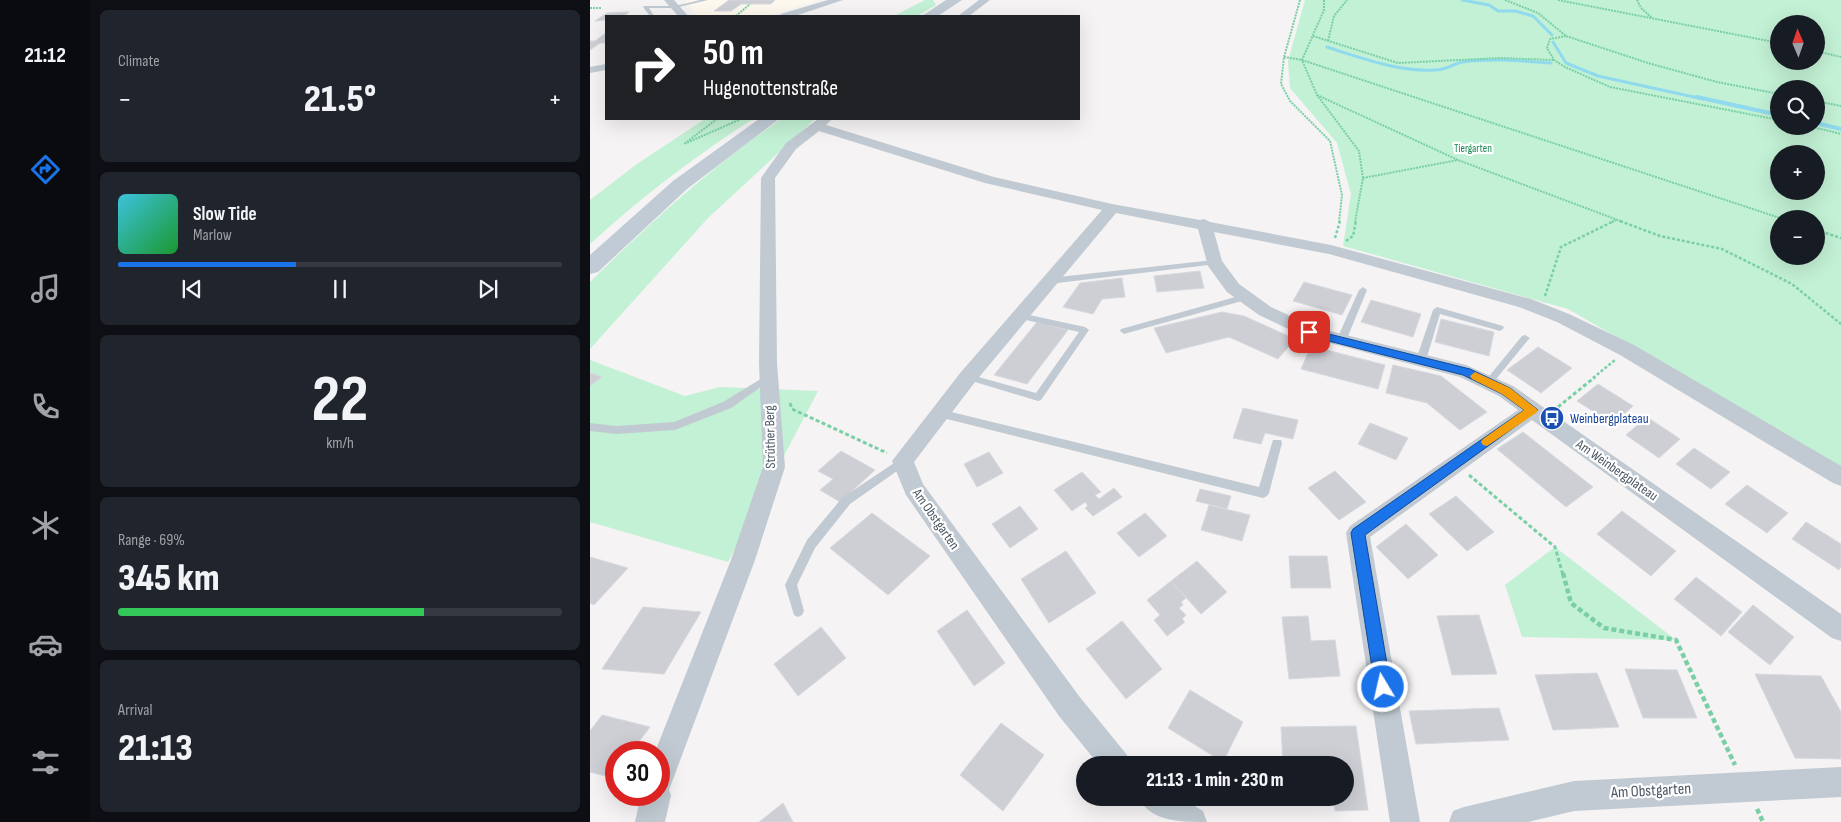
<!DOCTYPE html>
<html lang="en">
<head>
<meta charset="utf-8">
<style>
  body { margin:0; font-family:"Sofia Sans Condensed",sans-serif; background:#20242c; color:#f1f3f6; height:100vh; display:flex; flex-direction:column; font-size:19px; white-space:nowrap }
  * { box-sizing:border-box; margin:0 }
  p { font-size:16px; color:#9ea1a6 }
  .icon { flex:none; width:28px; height:28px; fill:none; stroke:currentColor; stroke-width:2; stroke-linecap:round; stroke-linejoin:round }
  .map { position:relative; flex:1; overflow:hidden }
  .drawer { display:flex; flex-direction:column; gap:10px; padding:10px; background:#0d0f14; width:500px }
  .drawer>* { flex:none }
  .guide { position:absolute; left:15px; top:15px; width:475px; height:105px; border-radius:0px; box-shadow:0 5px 20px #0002; background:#202124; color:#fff; overflow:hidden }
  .needle { width:32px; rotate:358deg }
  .controls { position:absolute; left:1180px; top:15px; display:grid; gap:10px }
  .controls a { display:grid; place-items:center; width:55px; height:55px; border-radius:50%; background:#171b24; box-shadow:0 5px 20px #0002; font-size:25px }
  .speed { position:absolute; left:15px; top:741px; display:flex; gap:10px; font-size:25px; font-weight:700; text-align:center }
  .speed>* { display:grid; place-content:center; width:65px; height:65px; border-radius:50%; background:#171b24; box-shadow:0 5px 20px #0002; line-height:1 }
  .speed .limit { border:8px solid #d22; background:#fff; color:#111 }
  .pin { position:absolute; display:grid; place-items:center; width:42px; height:42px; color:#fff; margin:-21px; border-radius:10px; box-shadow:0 2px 8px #0006 }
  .me { position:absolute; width:55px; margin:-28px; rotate:351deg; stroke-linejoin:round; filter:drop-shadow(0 0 4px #0008) }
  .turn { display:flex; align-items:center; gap:18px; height:105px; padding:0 15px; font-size:22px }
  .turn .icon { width:65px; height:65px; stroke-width:2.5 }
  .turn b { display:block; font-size:35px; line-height:42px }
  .big { font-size:38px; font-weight:800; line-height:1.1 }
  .drawer .tile { flex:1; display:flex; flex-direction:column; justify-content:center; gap:8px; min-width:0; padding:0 18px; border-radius:8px; background:#20242c }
  .drawer .dial { align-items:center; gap:0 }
  .dial b { font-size:65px; line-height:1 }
  .song { display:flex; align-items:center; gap:15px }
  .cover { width:60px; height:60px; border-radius:8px; background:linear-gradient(135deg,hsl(190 70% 55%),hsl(130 70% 35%)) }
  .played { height:5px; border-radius:2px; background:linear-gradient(90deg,#1a73e8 40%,#363941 40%) }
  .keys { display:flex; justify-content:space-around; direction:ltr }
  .heat { display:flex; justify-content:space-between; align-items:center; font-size:28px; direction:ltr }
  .charge { height:8px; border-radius:4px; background:linear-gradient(90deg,#34c759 69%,#363941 0) }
  .trip { position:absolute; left:486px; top:756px; width:278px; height:50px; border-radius:25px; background:#171b24; box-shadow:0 5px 20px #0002; font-weight:800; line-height:50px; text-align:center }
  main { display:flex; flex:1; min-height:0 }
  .menu { display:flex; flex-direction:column; width:90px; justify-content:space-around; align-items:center; background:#090b0e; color:#9ea1a6 }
  .menu .icon { width:35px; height:35px }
  .menu .on { color:#1a73e8 }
  .menu b { font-size:22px; color:#f1f3f6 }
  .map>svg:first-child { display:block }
  .commercial { fill:#fdf9ef }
  .green { fill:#c3f1d5; fill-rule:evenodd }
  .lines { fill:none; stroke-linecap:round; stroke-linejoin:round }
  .stream-far1 { stroke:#90daee; stroke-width:3 }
  .stream { stroke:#90daee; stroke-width:4 }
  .building { fill:#cdcfd5; stroke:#d7d9de }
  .path-far3 { stroke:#7ad0a6; stroke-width:2; stroke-dasharray:2 1; stroke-linecap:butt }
  .path-far2 { stroke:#7ad0a6; stroke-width:2.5; stroke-dasharray:3 2; stroke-linecap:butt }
  .path-far1 { stroke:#7ad0a6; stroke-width:3; stroke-dasharray:4 2.5; stroke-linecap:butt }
  .path { stroke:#7ad0a6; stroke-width:4.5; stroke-dasharray:5 3; stroke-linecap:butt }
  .service { fill:#c1cad2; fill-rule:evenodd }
  .minor { fill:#c1cad2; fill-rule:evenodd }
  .secondary { fill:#c1cbd6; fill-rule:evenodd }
  .route { fill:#1a73e8; stroke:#114b97 }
  .slow { fill:#f59e0b }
  .labels { text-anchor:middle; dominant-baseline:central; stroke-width:4.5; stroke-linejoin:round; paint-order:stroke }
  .far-park-label { font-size:11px; fill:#17864f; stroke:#fff }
  .transit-label { font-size:14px; fill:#164399; stroke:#fff; text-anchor:start }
  .street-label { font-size:14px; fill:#4a5661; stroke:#fff }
  .near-street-label { font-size:16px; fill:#4a5661; stroke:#fff }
</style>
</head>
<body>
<main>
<nav class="menu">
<b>21:12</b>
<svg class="icon on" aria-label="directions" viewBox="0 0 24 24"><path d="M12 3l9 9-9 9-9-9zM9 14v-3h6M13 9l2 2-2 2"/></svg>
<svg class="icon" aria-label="music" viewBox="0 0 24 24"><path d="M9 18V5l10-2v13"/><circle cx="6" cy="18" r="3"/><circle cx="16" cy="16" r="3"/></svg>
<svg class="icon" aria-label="phone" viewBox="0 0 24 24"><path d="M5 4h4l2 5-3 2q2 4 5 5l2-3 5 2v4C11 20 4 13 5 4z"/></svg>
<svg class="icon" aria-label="climate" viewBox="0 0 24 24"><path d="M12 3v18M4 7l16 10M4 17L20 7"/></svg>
<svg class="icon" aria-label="car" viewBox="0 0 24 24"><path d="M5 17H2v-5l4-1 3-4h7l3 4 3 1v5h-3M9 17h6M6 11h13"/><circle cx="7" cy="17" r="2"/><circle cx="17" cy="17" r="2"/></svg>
<svg class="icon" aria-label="filters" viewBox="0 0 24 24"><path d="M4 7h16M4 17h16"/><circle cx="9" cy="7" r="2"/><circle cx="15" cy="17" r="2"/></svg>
</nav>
<section class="drawer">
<div class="tile"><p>Climate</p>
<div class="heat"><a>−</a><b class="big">21.5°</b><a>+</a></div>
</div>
<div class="tile">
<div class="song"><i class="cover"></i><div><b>Slow Tide</b><p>Marlow</p></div></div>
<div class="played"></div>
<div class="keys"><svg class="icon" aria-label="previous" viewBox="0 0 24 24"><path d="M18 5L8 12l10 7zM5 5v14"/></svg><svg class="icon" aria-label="pause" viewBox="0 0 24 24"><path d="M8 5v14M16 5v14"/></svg><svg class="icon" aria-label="next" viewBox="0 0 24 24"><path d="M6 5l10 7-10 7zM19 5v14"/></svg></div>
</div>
<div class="tile dial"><b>22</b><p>km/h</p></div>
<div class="tile"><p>Range · 69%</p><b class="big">345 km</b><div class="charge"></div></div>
<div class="tile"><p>Arrival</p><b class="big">21:13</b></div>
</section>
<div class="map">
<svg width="1251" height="822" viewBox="0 0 1251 822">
  <rect width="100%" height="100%" fill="#f5f3f3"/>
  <!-- commercial -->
  <polygon class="commercial" points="95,0 230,0 179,16 106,16"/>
  <!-- green -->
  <g class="green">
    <polygon points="335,0 343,0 346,5 327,16 304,16"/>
    <path d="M715,0h536v467l-273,-158 -225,-63 8,-52 -14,-51 -47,-55 -2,-27zM1189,24h37v37h-37zM1189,89h37v37h-37zM1189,154h37v37h-37zM1189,219h37v37h-37z"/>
    <path d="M115,119h48c-58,37 -113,79 -163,125v-44l47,-36z"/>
    <path d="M191,119h34l-107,99 -118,131v-67c60,-59 121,-115 191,-163z"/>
    <polygon points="0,360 95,396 130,387 228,391 138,562 0,522"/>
    <polygon points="965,547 1086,640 932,637 915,585"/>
  </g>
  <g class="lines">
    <!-- stream-far1 -->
    <g class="stream-far1">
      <polyline points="872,0 899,5 908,11 925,11 943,16 962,35"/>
      <polyline points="963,42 976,63 1008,76 1113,99"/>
      <path d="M737,47c34,11 72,25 108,23 12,0 19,-7 28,-8 29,-4 59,-1 88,1"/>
    </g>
    <!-- stream -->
    <g class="stream">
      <polyline points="1107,97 1189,115"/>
      <polyline points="1226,123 1251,129"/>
    </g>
  </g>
  <!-- building -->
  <g class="building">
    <polygon points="139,0 185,0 181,4 151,4 141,11 124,11"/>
    <polygon points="39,12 34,16 16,16 16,20 5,21 17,13"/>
    <polygon points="16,33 16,43 10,43 0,50 0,41 5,41"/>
    <polygon points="610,271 614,288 567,292 564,276"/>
    <polygon points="532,278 535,297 512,299 503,314 473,307 490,283"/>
    <polygon points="714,282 762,295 752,315 703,301"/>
    <polygon points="781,300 831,314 823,337 771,322"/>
    <polygon points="632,312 654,316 705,339 688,359 639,337 576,353 564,328"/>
    <polygon points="851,319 904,332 899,356 845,342"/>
    <polygon points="447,322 478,330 437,384 404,375"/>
    <polygon points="721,346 795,365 788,389 711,369"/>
    <polygon points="948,347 982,368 951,393 917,370"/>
    <polygon points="803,365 851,376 897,412 870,430 837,403 796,393"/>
    <polygon points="1,373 12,377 0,386 0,374"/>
    <polygon points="1008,384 1043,406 1023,424 987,401"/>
    <polygon points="653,408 708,420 703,439 675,433 671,444 643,438"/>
    <polygon points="1057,417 1090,439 1069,458 1036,435"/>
    <polygon points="780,423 818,438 806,460 768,444"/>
    <polygon points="933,432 1003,487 976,507 907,449"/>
    <polygon points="1104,448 1140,472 1121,489 1086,464"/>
    <polygon points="251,451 285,470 250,502 230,490 243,479 228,471"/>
    <polygon points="399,452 413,473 387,487 374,464"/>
    <polygon points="745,471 776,502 749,520 718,488"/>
    <polygon points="492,472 511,492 505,495 509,499 524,488 532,497 503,516 495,508 498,506 495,502 482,511 464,490"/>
    <polygon points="1157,485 1198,513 1177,533 1135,504"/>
    <polygon points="610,489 641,496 637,509 606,501"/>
    <polygon points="866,496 904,532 877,551 839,514"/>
    <polygon points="619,505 660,515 652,541 611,530"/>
    <polygon points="430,506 448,529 420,548 402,524"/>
    <polygon points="1032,511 1086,551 1061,576 1007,534"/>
    <polygon points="282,513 340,556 298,595 240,548"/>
    <polygon points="555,513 577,536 549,557 527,533"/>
    <polygon points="1216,522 1251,544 1251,566 1249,570 1202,539"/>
    <polygon points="816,524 848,555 818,579 786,547"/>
    <polygon points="476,551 506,593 459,623 431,579"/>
    <polygon points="699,556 737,556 741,588 701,588"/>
    <polygon points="0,557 38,568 4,605 0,603"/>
    <polygon points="607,561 637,592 611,614 581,581"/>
    <polygon points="1106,577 1152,612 1131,636 1084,599"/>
    <polygon points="581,581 596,598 591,602 593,605 589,608 596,615 592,619 595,622 577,636 564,620 570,615 557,600"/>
    <polygon points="1163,605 1204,637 1180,665 1138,632"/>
    <polygon points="53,607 111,612 74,674 12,669"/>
    <polygon points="377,610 415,663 384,686 347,631"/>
    <polygon points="889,615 907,674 862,675 847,616"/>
    <polygon points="718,616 721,641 745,640 750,676 699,679 692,617"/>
    <polygon points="532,621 572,669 536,699 496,649"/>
    <polygon points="231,627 256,658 208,696 184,664"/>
    <polygon points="1035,669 1087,670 1107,718 1053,718"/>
    <polygon points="1007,673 1029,727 963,730 945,675"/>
    <polygon points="1165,674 1231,676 1251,712 1251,759 1205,758"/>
    <polygon points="600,690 653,722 633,762 578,728"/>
    <polygon points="909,708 919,740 826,744 819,711"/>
    <polygon points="12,715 60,727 41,752 26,752 26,774 23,778 0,772 0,731"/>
    <polygon points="411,723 454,755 413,811 370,775"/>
    <polygon points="766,726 778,810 745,811 744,798 755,798 755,765 693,765 691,727"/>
    <polygon points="193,803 203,822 169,822"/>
  </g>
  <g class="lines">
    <!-- path-far3 -->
    <g class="path-far3">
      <polyline points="710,0 694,57 691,84 700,101 740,141 752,195 749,222"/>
      <polyline points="734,0 734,10 712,60 727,95 769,151 773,178 765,222"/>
      <polyline points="915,0 948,13 976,36 1058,63 1127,82 1189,94"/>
      <polyline points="968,0 1189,43"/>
      <polyline points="1047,0 1051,8 1062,18"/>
      <polyline points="0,8 12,8"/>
      <polyline points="146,16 160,4"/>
      <polyline points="723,36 808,63 910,58 964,60"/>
      <polyline points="976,36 960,39 957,48 964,60 975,67 1020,87 1189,120"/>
      <polyline points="738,41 744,16 757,0"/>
      <polyline points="1226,51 1251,57"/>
      <polyline points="694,57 712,60 1193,219"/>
      <polyline points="727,95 868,160 1033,222"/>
      <polyline points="1226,101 1251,106"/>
      <polyline points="127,119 94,144 151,119"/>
      <polyline points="1219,126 1251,134"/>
      <polyline points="773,178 868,160"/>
      <polyline points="1022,222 1026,220"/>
    </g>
    <!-- path-far2 -->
    <g class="path-far2">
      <polyline points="1030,221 1070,236 1132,249 1202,284 1251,324"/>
      <polyline points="1226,230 1251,238"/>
      <polyline points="745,238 750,221"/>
      <polyline points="756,241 763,236 766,221"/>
      <polyline points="955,296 971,247 1024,221"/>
      <polyline points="1003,378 1025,360"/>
    </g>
    <!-- path-far1 -->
    <g class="path-far1">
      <polyline points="200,403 202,409 297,453"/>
      <polyline points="968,407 1005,377"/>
      <polyline points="879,475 965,547 973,575"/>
    </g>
    <!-- path -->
    <g class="path">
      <polyline points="973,573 981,603 1014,628 1086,640 1145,765"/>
      <polyline points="1167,809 1173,822"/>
    </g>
    <!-- service -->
    <g class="service">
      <polygon points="110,0 118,0 85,8 59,8 64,16 60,16 53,7 55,6 85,6"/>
      <polygon points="624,260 628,262 627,264 459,284 455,281 459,278"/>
      <polygon points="773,287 777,290 756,341 754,343 748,343 746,341 769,290"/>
      <polygon points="656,294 660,297 659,299 534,334 530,331 531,329"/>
      <polygon points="847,307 913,326 914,328 910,331 850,314 836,360 831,363 828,362 826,360 843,310"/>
      <polygon points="430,313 495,327 499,330 451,400 448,401 375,379 373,377 378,374 446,393 489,332 427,318 426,316 427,314"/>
      <polygon points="935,335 940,338 938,340 902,384 896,384 894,382 896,380 932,336"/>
      <polygon points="179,374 184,377 182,379 141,408 85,430 27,434 0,431 0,423 27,426 84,422 133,402"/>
      <polygon points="349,409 669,487 682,443 683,440 691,440 692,443 679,493 677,496 673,498 345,416 344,413 345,410"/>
      <polygon points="313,457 317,458 318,461 317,464 260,504 225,548 207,585 214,611 212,615 208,617 204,615 195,585 217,540 252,498"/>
    </g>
    <!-- minor -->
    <g class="minor">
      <polygon points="74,0 84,0 98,16 88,16"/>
      <polygon points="238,0 253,0 205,16 190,16 191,14"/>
      <polygon points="389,0 400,0 379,16 368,16"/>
      <polygon points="16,64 16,70 0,73 0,67"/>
      <polygon points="228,119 242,119 236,125 404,177 522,204 610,220 614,219 620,222 741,245 941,299 979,314 1044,345 1251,466 1251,486 1243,483 1030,355 967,322 929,307 739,254 624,232 632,261 649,284 681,307 724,327 876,365 923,386 1251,614 1251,641 1242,638 942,420 780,537 830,822 800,822 756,533 760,526 928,410 909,396 870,377 713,336 669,315 637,292 618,266 608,229 526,213 385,382 324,462 333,484 489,696 537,755 542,765 509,765 469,716 316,495 302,461 371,372 512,210 395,183 229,131 206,149 185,178 187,363 195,467 165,560 79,790 81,795 75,822 45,822 51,795 69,795 69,752 65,752 141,560 173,467 169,363 171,178 196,143"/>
      <polygon points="1251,767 1251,797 984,811 938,822 859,822 863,811 874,807 984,781"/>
      <path d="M549,798h42l22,13 4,11c-26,0 -56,0 -68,-24z"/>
    </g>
    <!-- secondary -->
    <g class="secondary">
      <polygon points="356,0 372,0 348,16 332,16"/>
      <polygon points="169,119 189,119 97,189 8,272 0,274 0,255 83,181"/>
    </g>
  </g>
  <!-- route -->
  <polygon class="route" points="719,329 880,369 920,388 948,410 775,535 801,687 799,693 793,695 788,693 785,687 761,533 763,529 934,410 912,394 873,375 715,335 714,332"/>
  <!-- slow -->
  <polygon class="slow" points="885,372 920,388 948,410 946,413 897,446 893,445 891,442 893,439 934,410 912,394 882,379 880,376"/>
  <!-- icons -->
  <defs>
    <g id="bus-disc" transform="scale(1.25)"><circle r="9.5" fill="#1a4fb4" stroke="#fff"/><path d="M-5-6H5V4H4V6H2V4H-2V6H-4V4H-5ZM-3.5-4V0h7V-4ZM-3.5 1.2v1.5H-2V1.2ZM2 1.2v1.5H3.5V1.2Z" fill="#fff"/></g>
  </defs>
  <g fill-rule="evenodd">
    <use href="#bus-disc" x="962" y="418"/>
  </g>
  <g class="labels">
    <!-- far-park labels -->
    <g class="far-park-label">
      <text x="883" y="148">Tiergarten</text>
    </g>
    <!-- transit labels -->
    <g class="transit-label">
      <text x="980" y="418">Weinbergplateau</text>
    </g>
    <!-- street labels -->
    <g class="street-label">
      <text transform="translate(180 437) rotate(-91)">Strüther Berg</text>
      <text transform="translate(1027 470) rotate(35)">Am Weinbergplateau</text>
      <text transform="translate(346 519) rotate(55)">Am Obstgarten</text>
    </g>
    <!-- near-street labels -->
    <g class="near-street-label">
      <text transform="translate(1061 791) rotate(-3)">Am Obstgarten</text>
    </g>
  </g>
</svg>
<div class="controls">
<a><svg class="needle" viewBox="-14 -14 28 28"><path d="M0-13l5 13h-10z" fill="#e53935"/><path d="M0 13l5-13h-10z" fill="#9ea1a6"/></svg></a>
<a><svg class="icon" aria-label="search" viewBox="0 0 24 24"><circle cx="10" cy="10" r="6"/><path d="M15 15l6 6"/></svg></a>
<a>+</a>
<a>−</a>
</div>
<div class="speed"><div class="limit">30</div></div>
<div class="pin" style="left:719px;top:332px;background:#d93025"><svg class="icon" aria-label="arrive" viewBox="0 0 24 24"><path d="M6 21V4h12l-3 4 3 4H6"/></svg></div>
<svg class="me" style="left:793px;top:687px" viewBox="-20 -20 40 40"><circle r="17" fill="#1a73e8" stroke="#fff" stroke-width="3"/><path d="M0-11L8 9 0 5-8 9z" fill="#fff"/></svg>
<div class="trip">21:13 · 1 min · 230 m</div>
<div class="guide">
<div class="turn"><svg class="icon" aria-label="right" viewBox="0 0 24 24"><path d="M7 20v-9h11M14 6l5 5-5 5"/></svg><div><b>50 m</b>Hugenottenstraße</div></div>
</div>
</div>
</main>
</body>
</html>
